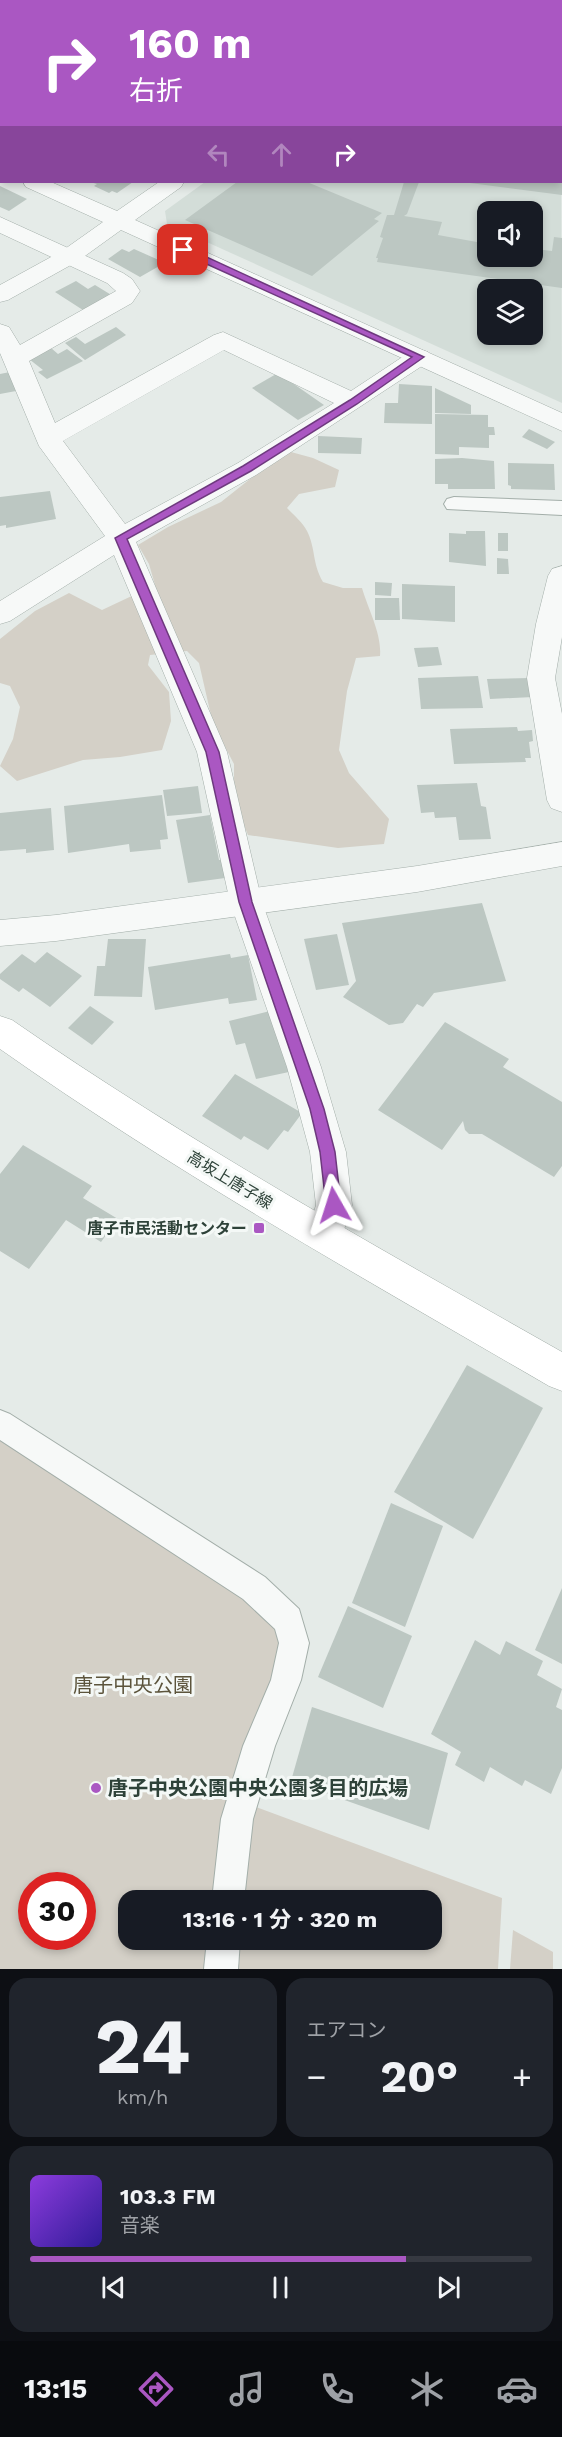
<!DOCTYPE html>
<html lang="ja">
<head>
<meta charset="utf-8">
<style>
  body { margin:0; font-family:"Work Sans","Noto Sans JP",sans-serif; background:#20242c; color:#f1f3f6; height:100vh; display:flex; flex-direction:column; font-size:22px; white-space:nowrap }
  * { box-sizing:border-box; margin:0 }
  p { font-size:20px; color:#9ea1a6 }
  .icon { flex:none; width:33px; height:33px; fill:none; stroke:currentColor; stroke-width:2; stroke-linecap:round; stroke-linejoin:round }
  .map { position:relative; height:1969px; overflow:hidden }
  .details { display:flex; flex-direction:column; gap:9px; padding:9px; background:#0d0f14; flex:1 }
  .details>* { flex:none }
  .top-card { position:absolute; left:0px; top:0px; width:562px; height:183px; box-shadow:0 3px 9px #0003; background:#aa57c2; color:#fff; overflow:hidden }
  .buttons { position:absolute; left:477px; top:201px; display:grid; gap:12px }
  .buttons a { display:grid; place-items:center; width:66px; height:66px; border-radius:12px; background:#171b24; box-shadow:0 3px 9px #0003; font-size:30px }
  .speed { position:absolute; left:18px; top:1872px; display:flex; gap:12px; font-size:30px; font-weight:700; text-align:center }
  .speed>* { display:grid; place-content:center; width:78px; height:78px; border-radius:50%; background:#171b24; box-shadow:0 3px 9px #0003; line-height:1 }
  .speed .limit { border:9px solid #d22; background:#fff; color:#111 }
  .pin { position:absolute; display:grid; place-items:center; width:51px; height:51px; color:#fff; margin:-26px; border-radius:12px; box-shadow:0 3px 9px #0006 }
  .me { position:absolute; width:66px; margin:-33px; rotate:354deg; stroke-linejoin:round; filter:drop-shadow(0 0 4px #0008) }
  .turn { display:flex; align-items:center; gap:21px; height:126px; padding:0 30px; font-size:27px }
  .turn .icon { width:78px; height:78px; stroke-width:2.5 }
  .turn b { display:block; font-size:42px; line-height:51px }
  .lanes { display:flex; align-items:center; height:57px; padding:0 30px; background:#0003; justify-content:center; gap:30px; direction:ltr }
  .lanes .off { opacity:.35 }
  .big { font-size:45px; font-weight:700; line-height:1.1 }
  .details .card { flex:1; display:flex; flex-direction:column; justify-content:center; gap:9px; min-width:0; padding:0 21px; border-radius:18px; background:#20242c }
  .details .dial { align-items:center; gap:0 }
  .dial b { font-size:78px; line-height:1 }
  .song { display:flex; align-items:center; gap:18px }
  .cover { width:72px; height:72px; border-radius:9px; background:linear-gradient(135deg,hsl(270 70% 55%),hsl(250 70% 35%)) }
  .played { height:6px; border-radius:3px; background:linear-gradient(90deg,#aa57c2 75%,#363941 75%) }
  .keys { display:flex; justify-content:space-around; direction:ltr }
  .heat { display:flex; justify-content:space-between; align-items:center; font-size:33px; direction:ltr }
  .details .tiles { flex:1; display:grid; gap:9px; grid-template-columns:1fr 1fr }
  .card:last-child { grid-column:span 2 }
  .trip { position:absolute; left:118px; top:1890px; width:324px; height:60px; border-radius:18px; background:#171b24; box-shadow:0 3px 9px #0003; font-weight:700; line-height:60px; text-align:center }
  .tabs { display:flex; height:96px; justify-content:space-around; align-items:center; background:#090b0e; color:#9ea1a6 }
  .tabs .icon { width:42px; height:42px }
  .tabs .current { color:#aa57c2 }
  .tabs b { font-size:27px; color:#f1f3f6 }
  .map>svg:first-child { display:block }
  .built { fill:#d3ddd8; fill-rule:evenodd }
  .green { fill:#d4d0c7; fill-rule:evenodd }
  .building { fill:#bcc7c2 }
  .lines { fill:none; stroke-linecap:round; stroke-linejoin:round }
  .service-casing { stroke:#a3aea9; stroke-width:2 }
  .minor-casing { stroke:#a3aea9; stroke-width:1 }
  .tertiary-casing { stroke:#a3aea9; stroke-width:1 }
  .secondary-casing { stroke:#a3aea9; stroke-width:1 }
  .service { fill:#f7f9f8; fill-rule:evenodd }
  .minor { fill:#f7f9f8; fill-rule:evenodd }
  .tertiary { fill:#f7f9f8; fill-rule:evenodd }
  .secondary { fill:#fff; fill-rule:evenodd }
  .route { fill:#aa57c2; stroke:#6e397e; stroke-width:1.5 }
  .poi-dot { fill:#aa57c2; stroke:#f4f8f6; stroke-width:2 }
  .labels { text-anchor:middle; dominant-baseline:central; stroke-width:6; stroke-linejoin:round; paint-order:stroke }
  .street-label { font-size:16px; fill:#2e4239; stroke:#f4f8f6 }
  .poi-label { font-size:16px; font-weight:bold; fill:#2e4239; stroke:#f4f8f6; text-anchor:end }
  .near-park-label { font-size:20px; fill:#5c543c; stroke:#f4f8f6 }
  .near-poi-label { font-size:20px; font-weight:bold; fill:#2e4239; stroke:#f4f8f6; text-anchor:start }
</style>
</head>
<body>
<div class="map">
<svg width="562" height="1969" viewBox="0 0 562 1969">
  <rect width="100%" height="100%" fill="#e5ebe8"/>
  <!-- built -->
  <path class="built" d="M561,121l1,282 -395,-179 -2,-13 40,-29h356zM488,212h44v44h-44zM488,290h44v44h-44z"/>
  <!-- green -->
  <g class="green">
    <path d="M291,452l22,6 26,12 -4,17 -36,7 -12,14c7,7 16,15 20,23 9,18 5,32 16,51l20,6h19c6,21 20,46 18,68l-24,2 -9,33 -8,59 10,23 40,46 -5,25 -46,4 -90,-13 -14,-34v-37l-21,-40 -14,-61 -12,-12 -37,4 -2,10 21,27 2,29 -9,29 -42,7 -37,3 -66,21 -17,-15 13,-27 7,-32 -10,-21 -10,-3v-44l35,-28 34,-18 33,17 53,-25 -6,-21 -11,-19 30,-18 53,-25 29,-23z"/>
    <path d="M0,1436l252,168 26,24 4,44 -50,126 270,100 -4,71h-498zM32,1886h50v50h-50zM129,1900h303v40h-303z"/>
    <polygon points="513,1930 553,1952 553,1969 510,1969"/>
  </g>
  <!-- building -->
  <g class="building">
    <polygon points="90,182 133,182 117,193 112,191 109,193 94,186 97,184"/>
    <polygon points="237,182 307,182 382,213 374,219 379,221 312,276 185,220"/>
    <polygon points="404,182 419,182 407,214 404,216 442,222 438,235 488,244 488,256 532,256 535,249 552,251 554,237 562,238 562,288 377,262 378,258 376,258 383,238 380,237 387,215 394,215"/>
    <polygon points="470,182 562,182 562,195 470,183"/>
    <polygon points="0,186 27,199 9,211 0,207"/>
    <polygon points="122,249 129,252 134,249 161,261 158,264 161,265 140,277 108,259"/>
    <polygon points="76,281 88,289 95,285 113,296 86,312 55,292"/>
    <polygon points="116,327 126,335 85,360 65,343 76,337 85,344"/>
    <polygon points="51,348 58,354 67,349 83,361 47,379 38,372 43,370 29,359"/>
    <polygon points="10,372 16,391 0,394 0,374"/>
    <polygon points="278,373 324,405 298,420 252,388"/>
    <polygon points="399,384 432,386 432,424 384,423 385,403 398,403"/>
    <polygon points="435,388 471,405 471,414 435,413"/>
    <polygon points="435,414 488,415 488,427 494,427 495,435 489,435 489,448 459,447 459,455 435,454"/>
    <polygon points="529,429 555,442 547,449 522,437"/>
    <polygon points="318,436 362,438 361,454 318,453"/>
    <polygon points="462,458 494,461 495,489 448,489 448,484 435,484 435,459"/>
    <polygon points="508,463 554,464 555,490 511,489 511,486 508,485"/>
    <polygon points="50,491 56,519 6,528 6,525 0,526 0,497"/>
    <polygon points="466,531 485,531 486,566 449,562 449,533 466,534"/>
    <rect x="498" y="533" width="10" height="18"/>
    <polygon points="497,558 508,559 509,574 497,574"/>
    <polygon points="375,582 392,583 391,596 375,595"/>
    <polygon points="402,584 455,586 455,622 402,619"/>
    <polygon points="375,598 399,598 400,620 375,620"/>
    <polygon points="438,647 442,665 418,667 414,648"/>
    <polygon points="478,676 483,708 421,709 418,678"/>
    <polygon points="530,678 533,697 490,699 487,679"/>
    <polygon points="517,727 518,731 532,730 533,741 529,742 531,758 525,758 526,762 454,764 450,729"/>
    <polygon points="477,783 481,806 486,807 491,839 459,840 456,817 435,818 434,812 421,813 417,785"/>
    <polygon points="198,786 202,813 167,816 163,790"/>
    <polygon points="162,795 168,839 160,840 161,849 130,852 129,844 68,853 64,806"/>
    <polygon points="51,808 54,850 26,853 26,849 0,851 0,813"/>
    <polygon points="210,815 219,860 222,860 225,878 188,883 176,820"/>
    <polygon points="482,903 506,981 434,993 423,1007 417,1004 403,1023 389,1025 343,997 356,981 342,923"/>
    <polygon points="337,934 349,985 316,990 304,939"/>
    <polygon points="108,939 146,939 142,997 94,996 97,966 105,966"/>
    <polygon points="47,952 82,976 50,1007 23,988 19,992 0,979 0,974 22,954 35,963"/>
    <polygon points="230,954 231,958 248,955 257,1000 229,1004 228,998 155,1010 148,967"/>
    <polygon points="90,1006 114,1022 92,1045 68,1028"/>
    <polygon points="270,1011 289,1072 256,1079 245,1043 236,1045 229,1021"/>
    <polygon points="445,1022 509,1059 503,1067 562,1102 562,1166 554,1177 482,1134 469,1134 465,1130 463,1121 442,1150 378,1110"/>
    <polygon points="235,1074 302,1113 288,1132 284,1130 268,1150 244,1136 241,1140 202,1116"/>
    <polygon points="23,1145 92,1186 83,1198 118,1219 101,1242 66,1220 29,1269 0,1251 0,1174"/>
    <polygon points="467,1365 543,1408 473,1539 394,1492"/>
    <polygon points="391,1503 443,1526 405,1627 352,1603"/>
    <polygon points="562,1588 562,1664 535,1650"/>
    <polygon points="348,1606 412,1636 383,1708 318,1677"/>
    <polygon points="475,1640 500,1655 506,1641 543,1661 537,1675 562,1689 556,1707 562,1710 562,1768 551,1794 525,1780 522,1786 490,1767 484,1782 455,1765 461,1752 431,1734"/>
    <polygon points="312,1707 448,1753 429,1830 291,1781"/>
  </g>
  <g class="lines">
    <!-- service casing -->
    <g class="service-casing">
      <g id="service">
        <polygon points="83,0 99,0 82,2"/>
        <polygon points="0,52 2,52 0,62"/>
        <polygon points="454,497 562,501 562,515 447,509 444,504 447,499"/>
        <polygon points="0,1410 10,1414 265,1577 299,1609 309,1643 301,1680 275,1746 253,1819 244,1900 212,1900 221,1819 243,1746 271,1680 279,1643 275,1629 243,1599 0,1440"/>
        <polygon points="207,1940 240,1940 238,1969 204,1969"/>
      </g>
    </g>
    <!-- minor casing -->
    <g class="minor-casing">
      <g id="minor">
        <path d="M0,217l123,56 9,6 8,12 -8,12 -103,58 26,62 159,-88 9,-3 128,59 59,-39 9,-3 9,3 3,5 -3,5 -172,113 -120,67 91,210 35,150 59,165 25,85 6,53 -14,43 -13,5 -13,-5 -5,-12 9,-31 -6,-53 -23,-85 -57,-165 -33,-150 -83,-197 -104,66 -10,3v-23l105,-65 -66,-90 -39,-93v-29l9,3 11,18 96,-54 -9,-8 -107,-50zM224,350l110,53 -96,60 -113,61 -62,-83z"/>
        <polygon points="562,566 562,637 555,678 562,714 562,812 551,808 547,800 527,678 536,624 548,576 552,569"/>
      </g>
    </g>
    <!-- tertiary casing -->
    <g class="tertiary-casing">
      <g id="tertiary">
        <polygon points="413,0 435,0 412,2"/>
        <rect x="0" y="159" width="2" height="14"/>
        <polygon points="23,182 51,182 117,211 159,182 184,182 181,187 135,220 562,413 562,431 121,230 78,261 8,300 0,302 0,285 62,251 103,222 26,187"/>
        <polygon points="562,842 562,866 417,892 56,941 0,946 0,920 56,915 417,866"/>
      </g>
    </g>
    <!-- secondary casing -->
    <g class="secondary-casing">
      <path id="secondary" d="M0,1016l12,4c176,122 363,226 550,332v39l-13,-5c-186,-108 -373,-213 -549,-337z"/>
    </g>
    <!-- service -->
    <use href="#service" class="service"/>
    <!-- minor -->
    <use href="#minor" class="minor"/>
    <!-- tertiary -->
    <use href="#tertiary" class="tertiary"/>
    <!-- secondary -->
    <use href="#secondary" class="secondary"/>
  </g>
  <!-- route -->
  <polygon class="route" points="180,248 187,248 424,357 357,404 251,471 127,539 219,752 252,902 324,1109 335,1152 341,1205 339,1209 334,1211 328,1209 326,1205 320,1152 310,1109 239,902 206,752 115,538 243,466 350,400 412,357 180,252"/>
  <!-- markers -->
  <g class="poi-dot">
    <rect x="253" y="1222" width="12" height="12" rx="3"/>
    <circle cx="96" cy="1788" r="6"/>
  </g>
  <g class="labels">
    <!-- street labels -->
    <g class="street-label">
      <text transform="translate(230 1180) rotate(31)">高坂上唐子線</text>
    </g>
    <!-- poi labels -->
    <g class="poi-label">
      <text x="247" y="1228">唐子市民活動センター</text>
    </g>
    <!-- near-park labels -->
    <g class="near-park-label">
      <text x="133" y="1685">唐子中央公園</text>
    </g>
    <!-- near-poi labels -->
    <g class="near-poi-label">
      <text x="108" y="1788">唐子中央公園中央公園多目的広場</text>
    </g>
  </g>
</svg>
<div class="buttons">
<a><svg class="icon" aria-label="sound" viewBox="0 0 24 24"><path d="M4 9h4l5-4v14l-5-4H4zM17 9q2 3 0 6"/></svg></a>
<a><svg class="icon" aria-label="layers" viewBox="0 0 24 24"><path d="M12 4l9 5-9 5-9-5zM3 14l9 5 9-5"/></svg></a>
</div>
<div class="speed"><div class="limit">30</div></div>
<div class="pin" style="left:183px;top:250px;background:#d93025"><svg class="icon" aria-label="arrive" viewBox="0 0 24 24"><path d="M6 21V4h12l-3 4 3 4H6"/></svg></div>
<svg class="me" style="left:334px;top:1205px" viewBox="-20 -20 40 40"><path d="M0-17L14 15 0 8-14 15z" fill="#aa57c2" stroke="#fff" stroke-width="4"/></svg>
<div class="trip">13:16 · 1 分 · 320 m</div>
<div class="top-card">
<div class="turn"><svg class="icon" aria-label="right" viewBox="0 0 24 24"><path d="M7 20v-9h11M14 6l5 5-5 5"/></svg><div><b>160 m</b>右折</div></div>
<div class="lanes"><svg class="icon off" aria-label="left" viewBox="0 0 24 24"><path d="M17 20v-9H6M10 6l-5 5 5 5"/></svg><svg class="icon off" aria-label="ahead" viewBox="0 0 24 24"><path d="M12 20V5M6 11l6-6 6 6"/></svg><svg class="icon" aria-label="right" viewBox="0 0 24 24"><path d="M7 20v-9h11M14 6l5 5-5 5"/></svg></div>
</div>
</div>
<section class="details">
<div class="tiles">
<div class="card dial"><b>24</b><p>km/h</p></div>
<div class="card"><p>エアコン</p>
<div class="heat"><a>−</a><b class="big">20°</b><a>+</a></div>
</div>
<div class="card">
<div class="song"><i class="cover"></i><div><b>103.3 FM</b><p>音楽</p></div></div>
<div class="played"></div>
<div class="keys"><svg class="icon" aria-label="previous" viewBox="0 0 24 24"><path d="M18 5L8 12l10 7zM5 5v14"/></svg><svg class="icon" aria-label="pause" viewBox="0 0 24 24"><path d="M8 5v14M16 5v14"/></svg><svg class="icon" aria-label="next" viewBox="0 0 24 24"><path d="M6 5l10 7-10 7zM19 5v14"/></svg></div>
</div>
</div>
</section>
<nav class="tabs">
<b>13:15</b>
<svg class="icon current" aria-label="directions" viewBox="0 0 24 24"><path d="M12 3l9 9-9 9-9-9zM9 14v-3h6M13 9l2 2-2 2"/></svg>
<svg class="icon" aria-label="music" viewBox="0 0 24 24"><path d="M9 18V5l10-2v13"/><circle cx="6" cy="18" r="3"/><circle cx="16" cy="16" r="3"/></svg>
<svg class="icon" aria-label="phone" viewBox="0 0 24 24"><path d="M5 4h4l2 5-3 2q2 4 5 5l2-3 5 2v4C11 20 4 13 5 4z"/></svg>
<svg class="icon" aria-label="climate" viewBox="0 0 24 24"><path d="M12 3v18M4 7l16 10M4 17L20 7"/></svg>
<svg class="icon" aria-label="car" viewBox="0 0 24 24"><path d="M5 17H2v-5l4-1 3-4h7l3 4 3 1v5h-3M9 17h6M6 11h13"/><circle cx="7" cy="17" r="2"/><circle cx="17" cy="17" r="2"/></svg>
</nav>
</body>
</html>
